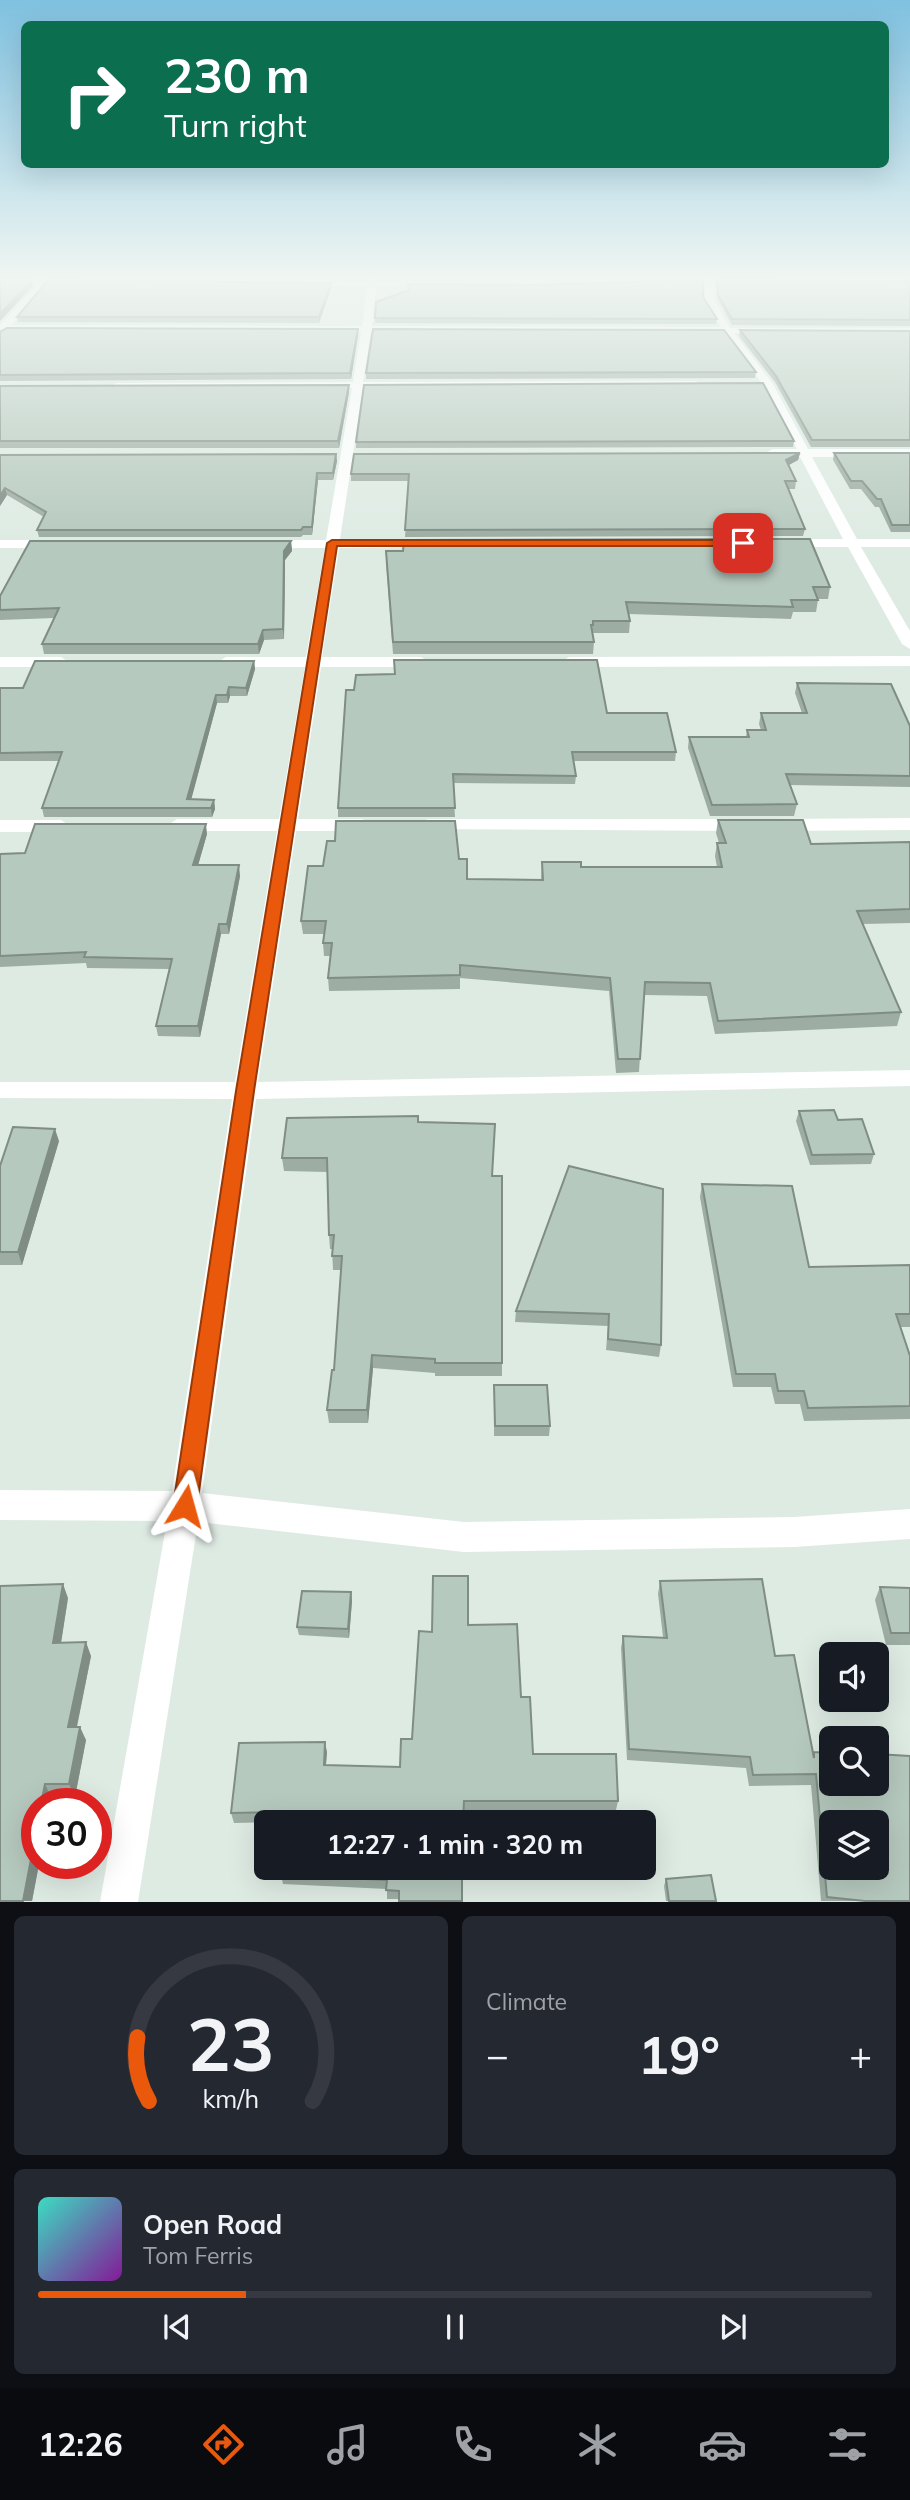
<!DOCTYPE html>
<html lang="en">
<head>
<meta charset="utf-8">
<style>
  body { margin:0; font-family:Mulish,sans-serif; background:#242831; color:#f1f3f6; height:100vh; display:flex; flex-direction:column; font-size:26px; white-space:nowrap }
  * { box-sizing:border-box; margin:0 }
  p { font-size:23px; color:#9ea1a6 }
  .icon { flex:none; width:38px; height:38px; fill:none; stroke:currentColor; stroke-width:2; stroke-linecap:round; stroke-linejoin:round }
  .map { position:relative; height:1902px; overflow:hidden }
  .panel { display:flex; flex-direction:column; gap:14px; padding:14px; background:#0d0f14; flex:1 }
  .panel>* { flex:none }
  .banner { position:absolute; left:21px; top:21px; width:868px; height:147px; border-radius:10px; box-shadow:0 7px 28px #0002; background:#0b6e4f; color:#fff; overflow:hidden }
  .buttons { position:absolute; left:819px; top:1642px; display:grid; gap:14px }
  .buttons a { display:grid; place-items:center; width:70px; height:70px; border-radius:10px; background:#171b24; box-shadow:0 7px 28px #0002; font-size:35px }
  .speed { position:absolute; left:21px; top:1788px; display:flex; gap:14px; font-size:35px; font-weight:700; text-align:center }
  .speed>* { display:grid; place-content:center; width:91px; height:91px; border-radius:50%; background:#171b24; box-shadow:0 7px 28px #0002; line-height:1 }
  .speed .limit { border:10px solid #d22; background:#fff; color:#111 }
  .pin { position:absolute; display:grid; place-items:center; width:60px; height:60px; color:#fff; margin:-30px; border-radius:14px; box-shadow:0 4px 10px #0006 }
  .me { position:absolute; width:77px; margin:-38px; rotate:8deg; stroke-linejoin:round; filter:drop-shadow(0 0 5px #0008) }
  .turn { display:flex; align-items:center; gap:24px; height:147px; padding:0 28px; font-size:32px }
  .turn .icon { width:91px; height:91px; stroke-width:2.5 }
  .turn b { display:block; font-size:49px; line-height:60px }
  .big { font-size:52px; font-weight:700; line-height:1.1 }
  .panel .tile { flex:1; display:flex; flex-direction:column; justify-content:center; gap:10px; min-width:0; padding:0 24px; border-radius:10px; background:#242831 }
  .panel .dial { align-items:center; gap:0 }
  .dial svg { height:182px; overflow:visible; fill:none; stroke:#363941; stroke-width:7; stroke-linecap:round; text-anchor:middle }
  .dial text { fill:#f1f3f6; stroke:none }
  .song { display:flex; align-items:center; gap:21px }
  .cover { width:84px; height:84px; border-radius:10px; background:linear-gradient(135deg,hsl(170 70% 55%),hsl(290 70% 35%)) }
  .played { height:7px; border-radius:4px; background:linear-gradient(90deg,#ea580c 25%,#363941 25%) }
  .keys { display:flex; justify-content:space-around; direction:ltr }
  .heat { display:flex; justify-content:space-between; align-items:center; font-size:38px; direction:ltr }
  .panel .tiles { flex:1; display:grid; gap:14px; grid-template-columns:1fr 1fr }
  .tile:last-child { grid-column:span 2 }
  .trip { position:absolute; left:254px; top:1810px; width:402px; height:70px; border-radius:10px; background:#171b24; box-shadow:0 7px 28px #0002; font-weight:700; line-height:70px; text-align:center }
  .tab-bar { display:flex; height:112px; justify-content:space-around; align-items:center; background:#090b0e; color:#9ea1a6 }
  .tab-bar .icon { width:49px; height:49px }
  .tab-bar .on { color:#ea580c }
  .tab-bar b { font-size:32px; color:#f1f3f6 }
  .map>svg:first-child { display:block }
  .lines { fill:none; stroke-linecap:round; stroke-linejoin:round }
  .street { fill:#fff; fill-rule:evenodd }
  .wall { fill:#9dada3 }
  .shaded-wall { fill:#7f8d85 }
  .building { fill:#b6c9be; stroke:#7f8d85; stroke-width:2; fill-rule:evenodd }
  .route { fill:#ea580c; stroke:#983908; stroke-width:2 }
</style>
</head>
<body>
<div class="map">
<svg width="910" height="1902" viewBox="0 0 910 1902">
  <rect width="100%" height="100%" fill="#deebe3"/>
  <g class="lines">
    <!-- street -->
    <g class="street">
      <path d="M0,278l367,3 1,-3h8v3l231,-1 4,3 -1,2 -77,3 -157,-2 -4,40 349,1 -16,-26v-18l-31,1 -4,-3 4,-3h70l3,2 -4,3h-29l1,18 15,27h180v6l-176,-1 39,51 35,65h102v8h-98l45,82h53v8h-49l49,84v18l-8,-5 -54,-97h-62l-7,-4 7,-4h57l-43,-82h-28l-6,-4 6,-4h25l-34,-64 -38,-52 -354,-1 -8,50 333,-1 5,3 -5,3 -333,1 -23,151h92l7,4 -7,4 -93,1 -17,109h99l8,5 -8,5h-100l-23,152h64l9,6 -9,6h-66l-38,251 652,-12v16l-654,13 -54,394 262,29 330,-5 116,-8v30l-116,8 -330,5 -266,-30 -60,380h-38l67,-381 -167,-1v-30l172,1 60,-392 -232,-1v-16h235l42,-251h-100l-9,-6 9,-6h102l26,-152h-79l-8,-5 8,-5h80l19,-109h-60l-7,-4 7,-4h61l26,-152 -236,1 -5,-3 5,-3 237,-1 8,-50 -354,-1 -7,5v-11l39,-42h-39zM48,283l319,3 -5,40 -350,-1z"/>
      <polygon points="778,278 910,278 910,284 779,283 775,280"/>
      <polygon points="0,540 54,540 61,544 54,548 0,548"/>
      <polygon points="910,656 910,666 569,667 561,662 569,657"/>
      <polygon points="0,657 61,657 69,662 61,667 0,667"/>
      <polygon points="910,818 910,830 776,831 767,825 776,819"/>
      <polygon points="429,819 743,819 752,825 743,831 422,829 420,825 422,821"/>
      <polygon points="0,820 61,820 70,826 61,832 0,832"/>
    </g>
  </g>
  <!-- wall -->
  <g class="wall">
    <polygon points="416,278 617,278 416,279"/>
    <polygon points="717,280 910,281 910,326 732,325 718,300"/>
    <polygon points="331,288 319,323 18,322 17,317"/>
    <polygon points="409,290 703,297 717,319 716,324 375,323 375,318"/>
    <polygon points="358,329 358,335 351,379 0,381 0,332"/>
    <polygon points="740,330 910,331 910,447 811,447 775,382 739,336"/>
    <polygon points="756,372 755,378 366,379 366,373"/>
    <polygon points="0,386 349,392 339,448 0,448"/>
    <polygon points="794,441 793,447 356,448 356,442"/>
    <polygon points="800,453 798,460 789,465 796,481 795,489 788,489 805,529 803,536 405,537 409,481 351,481 351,474"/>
    <polygon points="834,453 910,453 910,532 891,532 879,507 875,507 861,489 850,489 833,460"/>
    <polygon points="336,454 337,461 333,480 318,480 312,535 303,535 301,537 39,537 37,530 44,517 7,495 0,506 0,455"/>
    <polygon points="291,541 292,551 285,560 284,639 264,640 259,654 44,654 42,644 54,618 0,620 0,596"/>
    <polygon points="386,562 830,587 828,599 817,599 818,600 816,612 793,612 791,619 629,614 630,621 629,633 593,633 594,642 593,654 393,654"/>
    <polygon points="254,661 255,669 247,696 230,696 228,703 217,703 191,799 214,800 215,809 212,817 44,817 42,808 59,761 0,761 0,688 23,688"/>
    <polygon points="797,683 910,726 910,787 790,785 797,804 794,816 710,816 688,748 689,737 746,737 747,730 761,730 759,724 761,713 802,713 795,693"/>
    <polygon points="607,713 676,752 675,761 574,761 576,776 575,784 453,783 455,817 338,817 338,808"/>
    <polygon points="718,820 811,844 910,842 910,923 862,924 901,1012 897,1026 715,1034 707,996 644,995 639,1072 616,1073 609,991 460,978 460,989 329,991 328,978 330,956 324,956 323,943 324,934 303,934 301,921 323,866 459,859 467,879 541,880 542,862 581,867 717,867 715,856 717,843 719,843 716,833"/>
    <polygon points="207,834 198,865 240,876 229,934 221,934 200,1037 158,1036 156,1026 169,969 87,968 86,963 0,967 0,854 25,853"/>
    <polygon points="799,1111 838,1120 874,1154 871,1164 810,1165 796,1121"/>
    <polygon points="418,1122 492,1176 502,1363 502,1376 435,1376 435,1373 373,1368 368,1423 329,1423 327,1410 334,1370 341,1270 333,1270 332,1249 330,1249 329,1235 328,1172 284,1171 282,1158"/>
    <polygon points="59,1141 22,1265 0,1265 0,1166"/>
    <polygon points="702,1184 809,1267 910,1265 910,1327 901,1327 910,1356 910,1419 804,1421 800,1404 775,1404 771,1387 733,1387 700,1197"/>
    <polygon points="663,1189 661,1345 659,1357 606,1350 608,1326 515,1322 516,1311"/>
    <polygon points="494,1385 550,1426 549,1436 494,1436"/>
    <polygon points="660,1581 775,1656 813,1753 910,1901 821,1901 811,1785 749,1786 746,1768 627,1760 621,1648 623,1636 663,1637 658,1594"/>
    <polygon points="880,1587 910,1588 910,1645 886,1645 875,1600"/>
    <polygon points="351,1592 352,1601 349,1638 299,1635 297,1627"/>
    <polygon points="68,1598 61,1642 91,1656 77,1727 86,1740 75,1797 51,1797 50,1804 37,1804 37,1864 39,1864 32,1901 0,1901"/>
    <polygon points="468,1625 521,1697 533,1754 618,1801 616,1810 463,1810 287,1822 234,1823 231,1813 327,1752 326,1765 400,1767 412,1739 432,1632"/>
    <polygon points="462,1867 399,1899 387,1899 387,1889 283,1884 281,1875"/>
    <polygon points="666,1879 716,1901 666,1901 664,1886"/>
  </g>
  <!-- shaded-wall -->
  <g class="shaded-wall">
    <polygon points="32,280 33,286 0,321 0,314"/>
    <polygon points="331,283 331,288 319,323 319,317"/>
    <polygon points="358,329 358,335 351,379 350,373"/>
    <polygon points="349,385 349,392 339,448 338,441"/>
    <polygon points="800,453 798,460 785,467 786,460"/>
    <polygon points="336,454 337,461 333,480 333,473"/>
    <polygon points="317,473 318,480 312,535 312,527"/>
    <polygon points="5,488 7,495 0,506 0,496"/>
    <polygon points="291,541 292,551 285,560 284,639 283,629 284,551"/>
    <polygon points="263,630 264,640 259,654 258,644"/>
    <polygon points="254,661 255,669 247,696 246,688"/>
    <polygon points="229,687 230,696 228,703 227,695"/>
    <polygon points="216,695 217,703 189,808 187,799"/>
    <polygon points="214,800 215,809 212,817 211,808"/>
    <polygon points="206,824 207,834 195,876 193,865"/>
    <polygon points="239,865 240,876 229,934 227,924"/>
    <polygon points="219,924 221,934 200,1037 198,1026"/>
    <polygon points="55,1129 59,1141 22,1265 18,1252"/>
    <polygon points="372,1355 373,1368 368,1423 367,1410"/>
    <polygon points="63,1584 68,1598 59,1656 53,1643"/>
    <polygon points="351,1592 352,1601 349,1638 348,1629"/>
    <polygon points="86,1642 91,1656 74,1740 68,1727"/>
    <polygon points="80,1727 86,1740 75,1797 69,1784"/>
    <polygon points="325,1742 327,1752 325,1774 324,1765"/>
    <polygon points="45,1784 51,1797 50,1804 41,1804"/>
    <polygon points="37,1828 37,1864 39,1864 32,1901 23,1901"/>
  </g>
  <!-- building -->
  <g class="building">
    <polygon points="0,280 32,280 0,314"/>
    <polygon points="48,280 331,283 319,317 17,317"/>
    <polygon points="703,280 703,297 717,319 375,318 376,302 409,290 408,284 533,285"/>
    <polygon points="717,280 910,281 910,320 732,319 718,295"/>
    <polygon points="7,328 358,329 350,373 0,375 0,332"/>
    <polygon points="373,329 724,330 756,372 366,373"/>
    <polygon points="740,330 910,331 910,440 812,440 776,376"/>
    <polygon points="763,383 794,441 356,442 364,385"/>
    <polygon points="349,385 338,441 0,441 0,386"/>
    <polygon points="800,453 786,460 796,481 785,481 805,529 405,530 409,474 351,474 354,454"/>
    <polygon points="834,453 910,453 910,525 892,525 881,499 877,499 862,481 851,481"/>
    <polygon points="336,454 333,473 317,473 312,527 303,527 301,530 37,530 46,512 5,488 0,496 0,455"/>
    <polygon points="810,539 830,587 813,587 818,600 791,600 793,607 626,602 630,621 593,621 593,625 591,625 594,642 393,642 386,551 403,551 404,540"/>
    <polygon points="30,541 291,541 284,551 283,629 263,630 258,644 42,644 59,608 0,610 0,596"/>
    <polygon points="394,660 597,660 607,713 667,713 676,752 572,752 576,776 453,774 455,808 338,808 346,690 354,690 356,675 395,674"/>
    <polygon points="35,661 254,661 246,688 229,687 227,695 216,695 187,799 214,800 211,808 42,808 62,752 0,753 0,688 23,688"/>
    <polygon points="797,683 891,684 910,726 910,776 786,774 797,804 712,805 689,737 749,737 747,730 766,730 761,713 807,713"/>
    <polygon points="718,820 803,820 811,844 910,842 910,909 857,911 901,1012 718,1021 710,983 645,982 640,1059 618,1059 610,978 460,965 460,975 328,978 332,943 323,943 326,921 301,921 308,866 323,866 327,841 335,841 336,821 455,821 459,859 467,859 467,879 543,880 542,862 581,862 581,867 722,867 717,843 726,843"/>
    <polygon points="35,824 206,824 193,865 239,865 227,924 219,924 198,1026 156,1026 172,959 84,957 86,952 0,956 0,854 25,853"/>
    <polygon points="834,1110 838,1120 862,1119 874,1154 812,1155 799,1111"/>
    <polygon points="418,1116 418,1122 495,1124 492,1176 502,1176 502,1363 435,1363 435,1359 372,1355 367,1410 327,1410 332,1370 334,1370 342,1256 332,1256 334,1235 329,1235 327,1158 282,1158 287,1118"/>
    <polygon points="13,1127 55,1129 18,1252 0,1252 0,1166"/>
    <polygon points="569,1166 663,1189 661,1345 608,1339 609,1314 516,1311"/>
    <polygon points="702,1184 792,1186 809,1267 910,1265 910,1314 896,1314 910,1356 910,1406 808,1408 804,1391 778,1391 775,1374 736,1374"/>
    <polygon points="494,1385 547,1385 550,1426 495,1426"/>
    <polygon points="433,1576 468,1576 468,1625 517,1624 521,1697 530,1697 533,1754 616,1754 618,1801 464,1801 463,1822 287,1822 288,1812 231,1813 239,1743 325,1742 324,1765 400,1767 401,1739 412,1739 419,1631 432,1632"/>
    <path d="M762,1579l13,77 19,-1 20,103v-6l17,1v30h46v-29l33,2v145h-45l-38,-4 -11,-123 -63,1 -3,-18 -121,-8 -6,-113 44,2 -7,-57zM831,1822h46v45h-46z"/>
    <polygon points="63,1584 53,1643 86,1642 68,1727 80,1727 69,1784 45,1784 41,1804 37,1804 37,1828 23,1901 0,1901 0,1586"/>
    <polygon points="880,1587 910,1588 910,1633 891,1633"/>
    <polygon points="302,1591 351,1592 348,1629 297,1627"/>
    <polygon points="282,1867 462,1867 462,1901 399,1901 399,1891 386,1890 387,1880 281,1875"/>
    <polygon points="711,1875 716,1901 669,1901 666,1879"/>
  </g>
  <!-- sky -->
  <linearGradient id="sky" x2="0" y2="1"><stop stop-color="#7fc1e0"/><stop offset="0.51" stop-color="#f0f6f2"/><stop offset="1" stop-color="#f0f6f2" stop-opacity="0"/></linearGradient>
  <rect width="910" height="544" fill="url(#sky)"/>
  <!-- route -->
  <polygon class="route" points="332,540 743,540 748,543 743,546 337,546 254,1091 197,1506 194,1514 185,1518 177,1514 173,1506 236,1091 327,543"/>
</svg>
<div class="buttons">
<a><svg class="icon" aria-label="sound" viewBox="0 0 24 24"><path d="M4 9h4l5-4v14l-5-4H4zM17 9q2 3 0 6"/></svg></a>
<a><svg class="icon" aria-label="search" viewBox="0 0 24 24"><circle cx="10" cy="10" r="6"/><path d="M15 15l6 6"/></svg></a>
<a><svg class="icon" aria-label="layers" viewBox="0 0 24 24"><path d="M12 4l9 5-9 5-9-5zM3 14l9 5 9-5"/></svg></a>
</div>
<div class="speed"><div class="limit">30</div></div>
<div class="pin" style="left:743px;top:543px;background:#d93025"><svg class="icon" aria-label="arrive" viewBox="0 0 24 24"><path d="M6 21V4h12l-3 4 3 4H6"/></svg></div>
<svg class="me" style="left:185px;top:1506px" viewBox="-20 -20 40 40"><path d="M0-17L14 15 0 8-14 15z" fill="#ea580c" stroke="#fff" stroke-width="4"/></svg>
<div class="trip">12:27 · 1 min · 320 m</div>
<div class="banner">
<div class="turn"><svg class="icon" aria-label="right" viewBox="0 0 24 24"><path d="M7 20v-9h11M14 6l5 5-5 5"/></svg><div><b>230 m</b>Turn right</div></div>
</div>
</div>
<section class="panel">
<div class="tiles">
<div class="tile dial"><svg viewBox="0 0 100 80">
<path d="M14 69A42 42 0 1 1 86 69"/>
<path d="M14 69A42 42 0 0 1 9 41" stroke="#ea580c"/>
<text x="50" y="56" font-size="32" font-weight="700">23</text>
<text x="50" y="72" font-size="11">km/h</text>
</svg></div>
<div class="tile"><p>Climate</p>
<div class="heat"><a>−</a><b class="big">19°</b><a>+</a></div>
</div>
<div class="tile">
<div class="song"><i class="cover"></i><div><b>Open Road</b><p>Tom Ferris</p></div></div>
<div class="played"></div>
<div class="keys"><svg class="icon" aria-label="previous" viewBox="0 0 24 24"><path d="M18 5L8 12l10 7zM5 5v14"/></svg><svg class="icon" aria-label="pause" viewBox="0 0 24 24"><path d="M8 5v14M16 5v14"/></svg><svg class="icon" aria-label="next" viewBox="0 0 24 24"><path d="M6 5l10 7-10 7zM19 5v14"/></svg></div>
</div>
</div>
</section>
<nav class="tab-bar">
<b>12:26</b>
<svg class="icon on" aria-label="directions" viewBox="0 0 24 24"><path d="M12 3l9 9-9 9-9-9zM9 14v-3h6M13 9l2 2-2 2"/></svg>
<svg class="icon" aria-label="music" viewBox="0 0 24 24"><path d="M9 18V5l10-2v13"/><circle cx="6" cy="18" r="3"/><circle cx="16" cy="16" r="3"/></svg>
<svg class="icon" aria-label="phone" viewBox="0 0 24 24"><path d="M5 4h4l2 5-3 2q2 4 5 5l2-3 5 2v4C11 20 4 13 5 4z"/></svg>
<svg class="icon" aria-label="climate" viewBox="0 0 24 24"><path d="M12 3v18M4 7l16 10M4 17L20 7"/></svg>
<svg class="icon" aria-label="car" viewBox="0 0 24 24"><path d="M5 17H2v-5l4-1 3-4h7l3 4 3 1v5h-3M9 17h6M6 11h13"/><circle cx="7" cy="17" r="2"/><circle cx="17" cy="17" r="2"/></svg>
<svg class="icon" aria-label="filters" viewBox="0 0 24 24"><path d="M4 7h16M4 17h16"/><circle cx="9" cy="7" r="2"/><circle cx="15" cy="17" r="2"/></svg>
</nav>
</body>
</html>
